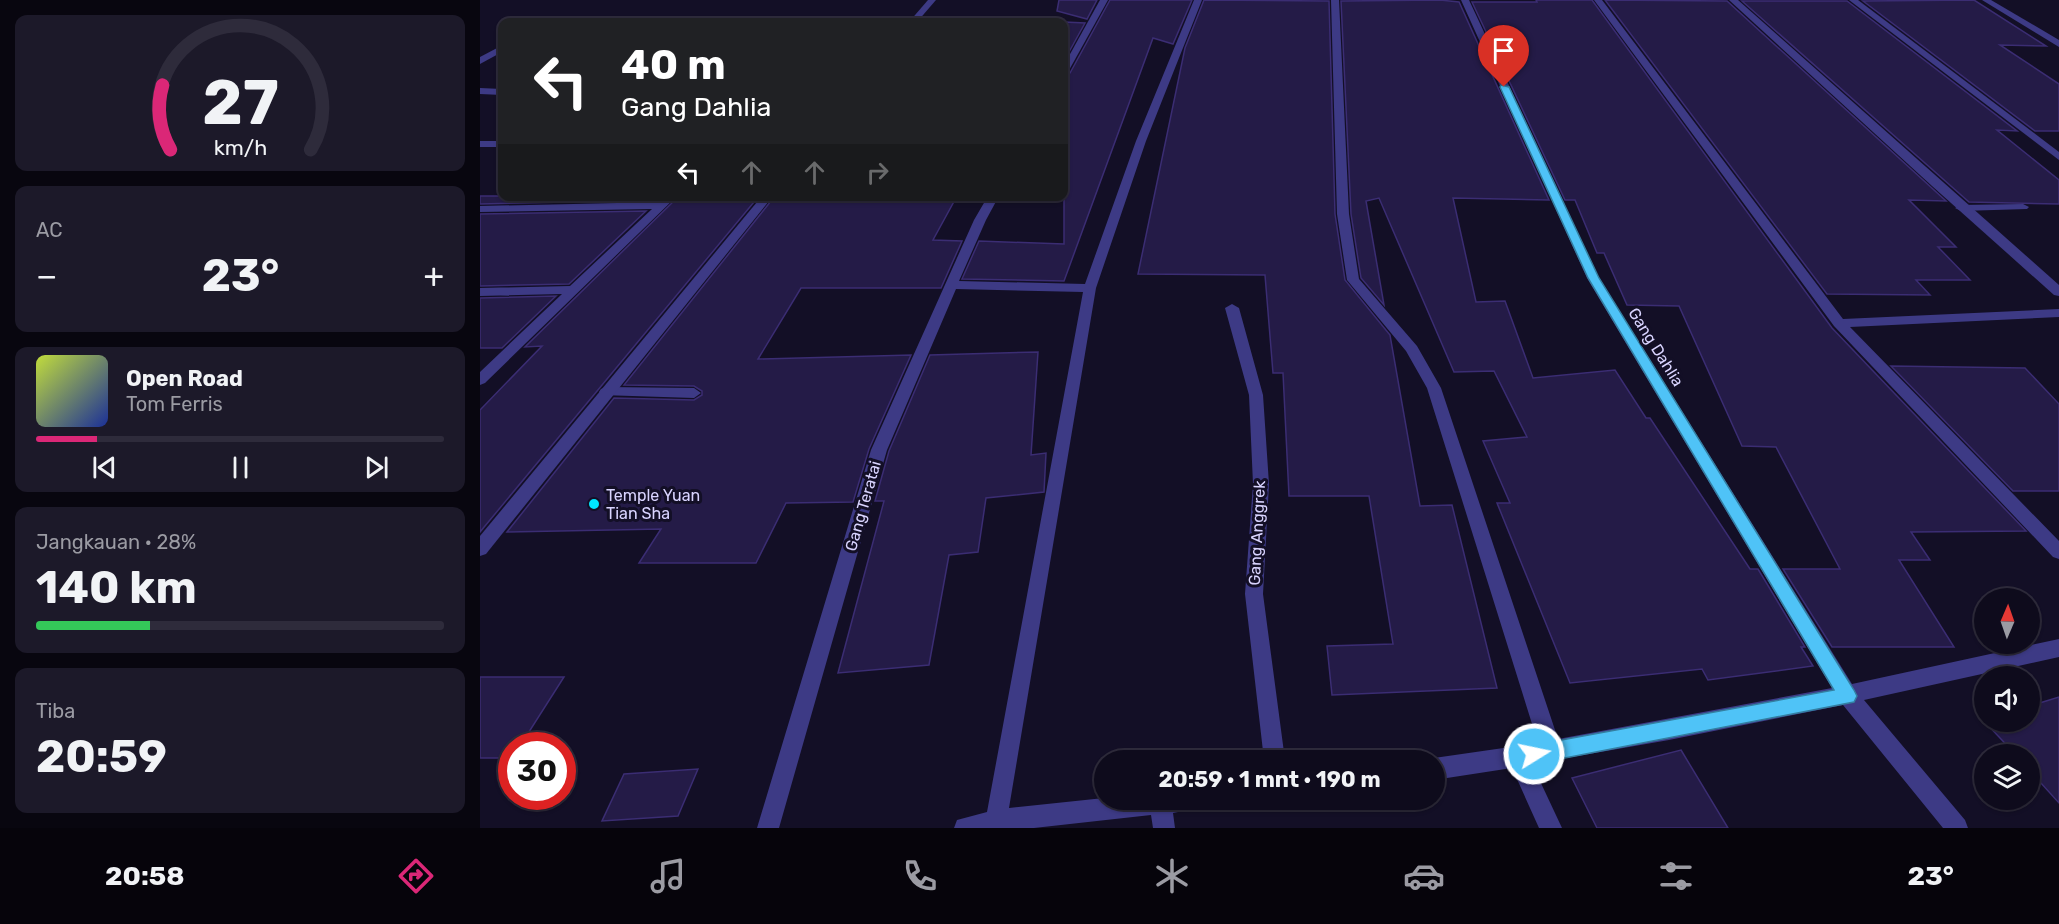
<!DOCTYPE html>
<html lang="id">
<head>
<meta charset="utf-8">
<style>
  body { margin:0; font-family:Rubik,sans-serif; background:#1c1929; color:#f1f3f6; height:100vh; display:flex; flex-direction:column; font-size:22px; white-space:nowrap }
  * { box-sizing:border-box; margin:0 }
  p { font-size:20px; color:#9b9ba3 }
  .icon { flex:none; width:33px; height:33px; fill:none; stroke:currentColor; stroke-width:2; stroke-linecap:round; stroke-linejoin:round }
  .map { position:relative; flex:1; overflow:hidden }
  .sheet { display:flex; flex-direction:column; gap:15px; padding:15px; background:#08060f; width:480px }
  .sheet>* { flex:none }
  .guide { position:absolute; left:18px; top:18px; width:570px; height:183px; border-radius:12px; box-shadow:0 2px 4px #0004,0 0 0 2px #2e2b3b; background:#202124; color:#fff; overflow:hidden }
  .needle { width:39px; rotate:2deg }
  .controls { position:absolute; left:1494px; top:588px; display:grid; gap:12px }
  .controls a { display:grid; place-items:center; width:66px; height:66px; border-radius:50%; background:#0e0b1c; box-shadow:0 2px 4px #0004,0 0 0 2px #2e2b3b; font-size:30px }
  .speed { position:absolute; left:18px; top:732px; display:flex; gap:12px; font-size:30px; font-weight:700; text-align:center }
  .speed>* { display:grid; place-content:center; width:78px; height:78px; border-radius:50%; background:#0e0b1c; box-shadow:0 2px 4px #0004,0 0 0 2px #2e2b3b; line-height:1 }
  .speed .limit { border:9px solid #d22; background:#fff; color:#111 }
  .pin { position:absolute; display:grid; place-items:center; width:51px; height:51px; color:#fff; margin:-62px -26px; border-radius:50% 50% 50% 0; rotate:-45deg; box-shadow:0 0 6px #0007 }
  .pin .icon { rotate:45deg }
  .me { position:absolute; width:66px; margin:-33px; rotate:80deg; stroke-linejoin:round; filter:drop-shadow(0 0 4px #0008) }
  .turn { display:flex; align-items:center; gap:21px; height:126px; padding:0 24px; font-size:27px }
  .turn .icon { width:78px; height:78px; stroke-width:2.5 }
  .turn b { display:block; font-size:42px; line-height:51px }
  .lanes { display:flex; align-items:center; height:57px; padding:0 24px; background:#0003; justify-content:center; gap:30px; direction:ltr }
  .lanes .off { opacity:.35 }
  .big { font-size:45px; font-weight:700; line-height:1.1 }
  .sheet .tile { flex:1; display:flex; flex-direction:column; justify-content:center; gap:9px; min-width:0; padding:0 21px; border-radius:12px; background:#1c1929 }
  .sheet .dial { align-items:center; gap:0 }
  .dial svg { height:156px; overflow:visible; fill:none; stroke:#2e2b3b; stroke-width:7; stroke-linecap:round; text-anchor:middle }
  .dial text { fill:#f1f3f6; stroke:none }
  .song { display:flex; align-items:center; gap:18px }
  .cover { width:72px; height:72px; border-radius:9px; background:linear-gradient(135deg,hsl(70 70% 55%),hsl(230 70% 35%)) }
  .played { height:6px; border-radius:3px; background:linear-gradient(90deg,#db2777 15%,#2e2b3b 15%) }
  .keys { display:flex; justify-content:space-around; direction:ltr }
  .heat { display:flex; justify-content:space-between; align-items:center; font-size:33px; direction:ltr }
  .charge { height:9px; border-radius:4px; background:linear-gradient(90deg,#34c759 28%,#2e2b3b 0) }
  .trip { position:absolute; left:614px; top:750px; width:351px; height:60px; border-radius:30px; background:#0e0b1c; box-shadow:0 2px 4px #0004,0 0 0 2px #2e2b3b; font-weight:700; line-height:60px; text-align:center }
  .dock { display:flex; height:96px; justify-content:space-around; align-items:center; background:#06040b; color:#9b9ba3 }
  .dock .icon { width:42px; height:42px }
  .dock .current { color:#db2777 }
  .dock b { font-size:27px; color:#f1f3f6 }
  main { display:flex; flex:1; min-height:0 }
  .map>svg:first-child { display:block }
  .building { fill:#241b47; stroke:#3b2d73; stroke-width:1.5 }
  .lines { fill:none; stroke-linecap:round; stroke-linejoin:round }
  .lane { fill:#3d3a85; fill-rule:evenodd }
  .street { fill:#3d3a85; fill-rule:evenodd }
  .route { fill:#4fc3f7; stroke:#337fa1; stroke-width:1.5 }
  .poi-dot { fill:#00e5ff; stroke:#130f26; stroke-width:2 }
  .labels { text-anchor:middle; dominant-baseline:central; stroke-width:6; stroke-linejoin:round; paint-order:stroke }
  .street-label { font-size:16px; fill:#d9d4ff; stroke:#130f26 }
  .poi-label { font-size:16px; fill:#d9d4ff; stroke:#130f26; text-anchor:start }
</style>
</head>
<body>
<main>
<section class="sheet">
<div class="tile dial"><svg viewBox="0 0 100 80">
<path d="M14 69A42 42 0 1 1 86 69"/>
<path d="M14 69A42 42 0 0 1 10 36" stroke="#db2777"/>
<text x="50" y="56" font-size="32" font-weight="700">27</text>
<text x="50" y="72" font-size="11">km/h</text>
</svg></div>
<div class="tile"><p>AC</p>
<div class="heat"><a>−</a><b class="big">23°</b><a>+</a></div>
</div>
<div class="tile">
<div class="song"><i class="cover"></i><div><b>Open Road</b><p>Tom Ferris</p></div></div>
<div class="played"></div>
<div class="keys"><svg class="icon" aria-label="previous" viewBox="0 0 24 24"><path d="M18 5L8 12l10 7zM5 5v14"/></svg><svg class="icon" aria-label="pause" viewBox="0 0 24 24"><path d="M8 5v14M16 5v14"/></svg><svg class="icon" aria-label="next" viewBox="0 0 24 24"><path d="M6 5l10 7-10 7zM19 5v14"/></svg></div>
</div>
<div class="tile"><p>Jangkauan · 28%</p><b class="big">140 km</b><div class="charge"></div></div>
<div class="tile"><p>Tiba</p><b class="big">20:59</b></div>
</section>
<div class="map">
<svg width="1579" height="828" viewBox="0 0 1579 828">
  <rect width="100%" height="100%" fill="#130f26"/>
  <!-- building -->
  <g class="building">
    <polygon points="579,0 617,0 607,19 577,11"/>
    <polygon points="630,0 712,0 693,44 673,38 584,281 482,279 499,241 584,244 584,77 590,73"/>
    <polygon points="724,0 849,1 855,214 865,280 910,335 940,506 972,505 1017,688 852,695 847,646 913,644 889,496 809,496 803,373 793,373 785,275 658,274 705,48"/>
    <polygon points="960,0 979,2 1069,200 973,198 996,302 1025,301 1053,378 1135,370 1166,418 1170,418 1270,569 1278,569 1325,647 1321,647 1333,666 1228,680 1222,669 1090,683 1017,503 1030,503 1003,441 1047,437 1014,371 974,372 899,198 886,201 904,305 881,278 871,214 861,1"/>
    <polygon points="1056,0 1112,0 1352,328 1546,531 1431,532 1450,560 1419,560 1474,647 1352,647 1303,569 1360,569 1296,447 1262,446 1199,306 1147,305 1124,253 1117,253 1095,200 1085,200 992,2 1057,2"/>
    <polygon points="1125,0 1247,1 1466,201 1429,200 1476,247 1458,247 1490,280 1436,280 1450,295 1347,294"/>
    <polygon points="1494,0 1566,46 1520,45 1579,84 1579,131 1555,131 1383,1"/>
    <polygon points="1262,1 1367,1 1537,131 1517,130 1579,180 1579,204 1489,202"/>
    <polygon points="584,22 605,23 584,61"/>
    <polygon points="0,196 182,196 179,200 0,204"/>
    <polygon points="199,196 279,196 0,532 0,410 62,346 45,347"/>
    <polygon points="295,196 477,196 453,240 482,241 461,288 321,288 278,359 431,355 389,449 373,502 306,503 276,563 159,563 181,529 27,532 134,398 214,400 222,395 222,391 214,386 144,385"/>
    <polygon points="166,211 89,284 0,286 0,214"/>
    <polygon points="76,296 22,348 0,348 0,298"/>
    <polygon points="558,352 551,455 566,453 564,492 506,498 498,552 469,555 449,665 358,673 404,501 395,501 409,451 450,355"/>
    <polygon points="1411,366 1545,368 1579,404 1579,491 1533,491"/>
    <polygon points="0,677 84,677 40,746 32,746 31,758 0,758"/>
    <polygon points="1579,697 1579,803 1550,771 1550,754 1535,754 1505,722 1550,722 1550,706"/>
    <polygon points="1201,750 1248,828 1117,828 1092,778"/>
    <polygon points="218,769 198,816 122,821 144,774"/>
  </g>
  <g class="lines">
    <!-- lane -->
    <g class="lane">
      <polygon points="1543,204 1549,207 1547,209 1481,211 1475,208 1481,205"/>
      <polygon points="126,387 214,388 221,393 214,398 121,395 119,392 121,389"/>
    </g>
    <!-- street -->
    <g class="street">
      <polygon points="448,0 456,0 437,22 429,22"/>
      <polygon points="620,0 628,0 588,72 584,75 584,65"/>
      <polygon points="714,0 722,0 666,141 616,288 529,808 624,798 721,800 718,808 693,813 695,828 673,828 671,815 554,828 474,828 477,820 507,812 603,292 476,289 407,450 299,828 277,828 391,450 494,220 508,196 519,196 506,220 479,281 605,284 656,141"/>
      <polygon points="851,0 859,0 869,214 879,279 937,346 961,388 1078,739 1352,688 1107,278 981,0 989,0 1119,278 1372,684 1579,639 1579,657 1384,700 1485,820 1488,828 1463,828 1363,705 1189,740 1052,764 1082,828 1059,828 1032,768 954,780 954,760 949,760 954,758 1058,743 947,388 926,351 867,280 857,214"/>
      <polygon points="1114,0 1122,0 1363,319 1579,309 1579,317 1370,327 1579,541 1579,559 1573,557 1354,326"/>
      <polygon points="1249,0 1258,0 1579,285 1579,296 1574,295 1452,186"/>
      <polygon points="1369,0 1378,0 1579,152 1579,160"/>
      <polygon points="1502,0 1511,0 1579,40 1579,47"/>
      <polygon points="19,47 22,47 22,52 0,64 0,57"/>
      <polygon points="0,88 22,89 22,95 0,94"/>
      <rect x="0" y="141" width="22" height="6"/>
      <polygon points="185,196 197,196 5,383 0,385 0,372 82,294 0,296 0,288 90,286 172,209 0,212 0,206 180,202"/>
      <polygon points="282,196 293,196 6,554 0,556 0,536"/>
      <polygon points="752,304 759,308 783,395 789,484 783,594 805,760 784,760 765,594 773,484 769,395 745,308"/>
    </g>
  </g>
  <!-- route -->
  <polygon class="route" points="1021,85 1029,87 1119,278 1374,690 1377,696 1374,702 1054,764 1048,761 1045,754 1048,748 1054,745 1354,690 1108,278 1020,87"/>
  <!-- markers -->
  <circle class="poi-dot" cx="114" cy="504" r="6"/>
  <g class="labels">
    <!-- street labels -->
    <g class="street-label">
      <text transform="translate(1176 347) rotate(58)">Gang Dahlia</text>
      <text transform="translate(383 506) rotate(-74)">Gang Teratai</text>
      <text transform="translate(777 533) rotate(-87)">Gang Anggrek</text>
    </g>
    <!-- poi labels -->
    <g class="poi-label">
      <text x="126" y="495">Temple Yuan<tspan x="126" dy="18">Tian Sha</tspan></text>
    </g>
  </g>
</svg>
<div class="controls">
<a><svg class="needle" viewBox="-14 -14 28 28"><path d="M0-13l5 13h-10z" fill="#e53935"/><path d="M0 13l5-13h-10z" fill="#9b9ba3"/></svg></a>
<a><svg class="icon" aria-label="sound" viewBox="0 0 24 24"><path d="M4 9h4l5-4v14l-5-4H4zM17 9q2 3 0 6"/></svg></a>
<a><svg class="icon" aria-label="layers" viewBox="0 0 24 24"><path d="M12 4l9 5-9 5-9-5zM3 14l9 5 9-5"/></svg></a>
</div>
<div class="speed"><div class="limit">30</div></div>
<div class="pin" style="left:1024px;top:87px;background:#d93025"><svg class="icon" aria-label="arrive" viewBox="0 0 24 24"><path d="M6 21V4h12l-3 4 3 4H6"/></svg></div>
<svg class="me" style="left:1054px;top:754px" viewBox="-20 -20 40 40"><circle r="17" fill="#4fc3f7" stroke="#fff" stroke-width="3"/><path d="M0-11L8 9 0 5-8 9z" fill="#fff"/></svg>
<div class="trip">20:59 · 1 mnt · 190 m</div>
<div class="guide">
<div class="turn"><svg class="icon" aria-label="left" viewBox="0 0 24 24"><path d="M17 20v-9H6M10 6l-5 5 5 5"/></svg><div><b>40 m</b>Gang Dahlia</div></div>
<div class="lanes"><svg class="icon" aria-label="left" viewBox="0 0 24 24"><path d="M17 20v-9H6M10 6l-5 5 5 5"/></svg><svg class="icon off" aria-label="ahead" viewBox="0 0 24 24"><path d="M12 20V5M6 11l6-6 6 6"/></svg><svg class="icon off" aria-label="ahead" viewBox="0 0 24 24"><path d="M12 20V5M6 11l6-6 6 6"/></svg><svg class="icon off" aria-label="right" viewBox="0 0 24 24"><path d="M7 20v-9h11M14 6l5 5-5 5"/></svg></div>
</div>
</div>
</main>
<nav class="dock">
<b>20:58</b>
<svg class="icon current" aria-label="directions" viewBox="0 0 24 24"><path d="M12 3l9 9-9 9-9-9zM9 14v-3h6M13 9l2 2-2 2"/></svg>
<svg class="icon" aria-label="music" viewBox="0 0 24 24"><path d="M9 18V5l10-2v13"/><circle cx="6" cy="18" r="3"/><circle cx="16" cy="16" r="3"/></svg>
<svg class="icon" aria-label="phone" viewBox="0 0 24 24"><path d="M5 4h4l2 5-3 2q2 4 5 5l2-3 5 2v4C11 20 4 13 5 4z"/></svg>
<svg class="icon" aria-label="climate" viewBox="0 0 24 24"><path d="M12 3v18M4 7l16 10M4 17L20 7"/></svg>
<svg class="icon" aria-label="car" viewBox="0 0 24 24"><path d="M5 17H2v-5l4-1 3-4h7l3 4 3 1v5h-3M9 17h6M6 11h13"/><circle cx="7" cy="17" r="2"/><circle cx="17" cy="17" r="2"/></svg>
<svg class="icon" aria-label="filters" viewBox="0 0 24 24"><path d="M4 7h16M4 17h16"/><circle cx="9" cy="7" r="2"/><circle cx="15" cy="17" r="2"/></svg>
<b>23°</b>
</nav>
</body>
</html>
